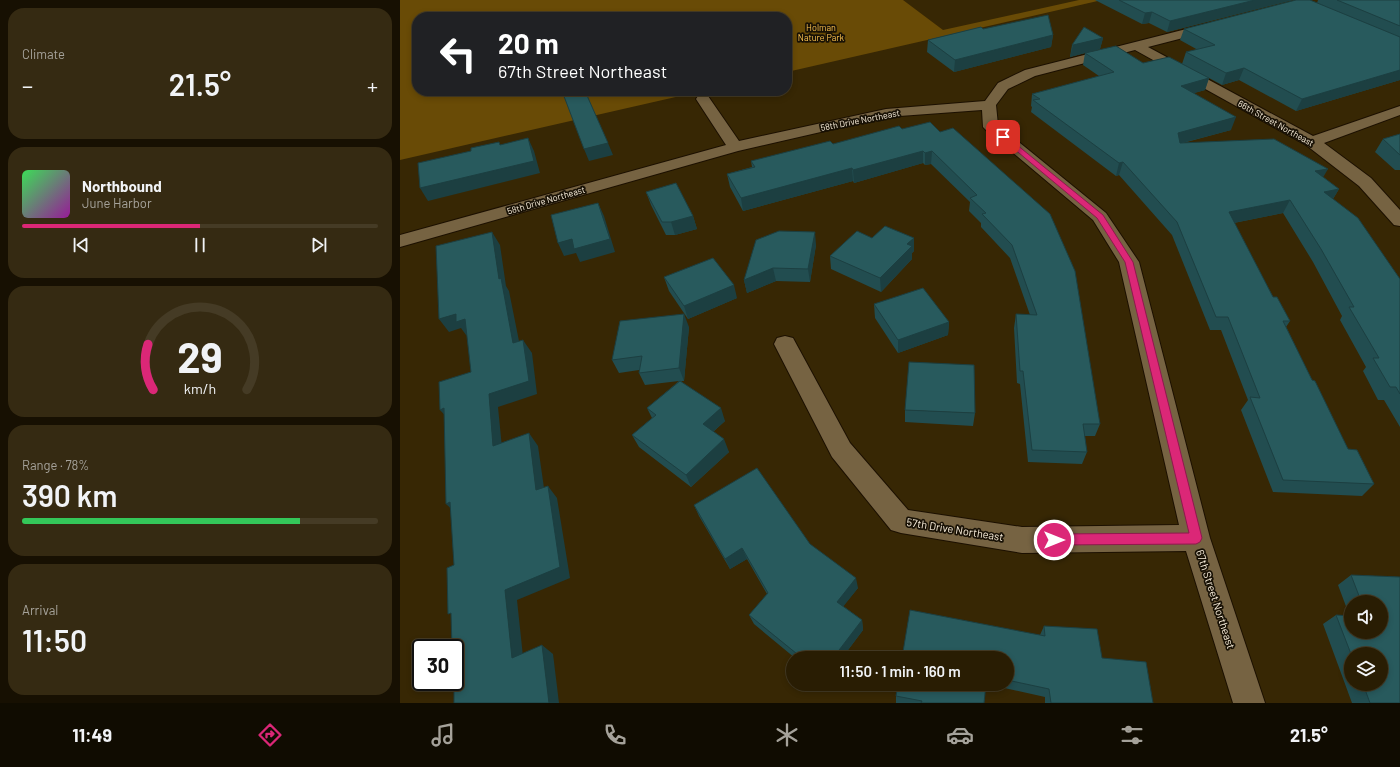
<!DOCTYPE html>
<html lang="en">
<head>
<meta charset="utf-8">
<style>
  body { margin:0; font-family:Barlow,sans-serif; background:#352a12; color:#f1f3f6; height:100vh; display:flex; flex-direction:column; font-size:15px; white-space:nowrap }
  * { box-sizing:border-box; margin:0 }
  p { font-size:13px; color:#a5a29a }
  .icon { flex:none; width:22px; height:22px; fill:none; stroke:currentColor; stroke-width:2; stroke-linecap:round; stroke-linejoin:round }
  .map { position:relative; flex:1; overflow:hidden }
  .sheet { display:flex; flex-direction:column; gap:8px; padding:8px; background:#171002; width:400px }
  .sheet>* { flex:none }
  .banner { position:absolute; left:12px; top:12px; width:380px; height:84px; border-radius:16px; box-shadow:0 2px 6px #0003,0 0 0 1px #453b25; background:#202124; color:#fff; overflow:hidden }
  .buttons { position:absolute; left:944px; top:595px; display:grid; gap:8px }
  .buttons a { display:grid; place-items:center; width:44px; height:44px; border-radius:50%; background:#291d03; box-shadow:0 2px 6px #0003,0 0 0 1px #453b25; font-size:20px }
  .speed { position:absolute; left:12px; top:639px; display:flex; gap:8px; font-size:20px; font-weight:700; text-align:center }
  .speed>* { display:grid; place-content:center; width:52px; height:52px; border-radius:50%; background:#291d03; box-shadow:0 2px 6px #0003,0 0 0 1px #453b25; line-height:1 }
  .speed .limit { border:2px solid #111; border-radius:6px; background:#fff; color:#111 }
  .pin { position:absolute; display:grid; place-items:center; width:34px; height:34px; color:#fff; margin:-17px; border-radius:8px; box-shadow:0 2px 6px #0006 }
  .me { position:absolute; width:44px; margin:-22px; rotate:90deg; stroke-linejoin:round; filter:drop-shadow(0 0 3px #0008) }
  .turn { display:flex; align-items:center; gap:14px; height:84px; padding:0 20px; font-size:18px }
  .turn .icon { width:52px; height:52px; stroke-width:2.5 }
  .turn b { display:block; font-size:28px; line-height:34px }
  .big { font-size:30px; font-weight:600; line-height:1.1 }
  .sheet .card { flex:1; display:flex; flex-direction:column; justify-content:center; gap:6px; min-width:0; padding:0 14px; border-radius:16px; background:#352a12 }
  .sheet .dial { align-items:center; gap:0 }
  .dial svg { height:104px; overflow:visible; fill:none; stroke:#453b25; stroke-width:7; stroke-linecap:round; text-anchor:middle }
  .dial text { fill:#f1f3f6; stroke:none }
  .song { display:flex; align-items:center; gap:12px }
  .cover { width:48px; height:48px; border-radius:6px; background:linear-gradient(135deg,hsl(130 70% 55%),hsl(300 70% 35%)) }
  .played { height:4px; border-radius:2px; background:linear-gradient(90deg,#db2777 50%,#453b25 50%) }
  .keys { display:flex; justify-content:space-around; direction:ltr }
  .heat { display:flex; justify-content:space-between; align-items:center; font-size:22px; direction:ltr }
  .charge { height:6px; border-radius:3px; background:linear-gradient(90deg,#34c759 78%,#453b25 0) }
  .trip { position:absolute; left:386px; top:651px; width:228px; height:40px; border-radius:20px; background:#291d03; box-shadow:0 2px 6px #0003,0 0 0 1px #453b25; font-weight:600; line-height:40px; text-align:center }
  .menu { display:flex; height:64px; justify-content:space-around; align-items:center; background:#100c01; color:#a5a29a }
  .menu .icon { width:28px; height:28px }
  .menu .active { color:#db2777 }
  .menu b { font-size:18px; color:#f1f3f6 }
  main { display:flex; flex:1; min-height:0 }
  .map>svg:first-child { display:block }
  .green { fill:#694b06 }
  .lines { fill:none; stroke-linecap:round; stroke-linejoin:round }
  .minor-casing { stroke:#1c1000; stroke-width:2 }
  .minor { fill:#766342; fill-rule:evenodd }
  .wall { fill:#224d50; fill-rule:evenodd }
  .shaded-wall { fill:#1c3f41 }
  .building { fill:#285a5d; stroke:#1c3f41 }
  .route { fill:#db2777; stroke:#8e194d }
  .labels { text-anchor:middle; dominant-baseline:central; stroke-width:3.5; stroke-linejoin:round; paint-order:stroke }
  .far-park-label { font-size:9px; fill:#fec450; stroke:#181105 }
  .far-street-label { font-size:9px; fill:#faefdc; stroke:#181105 }
  .street-label { font-size:11px; fill:#faefdc; stroke:#181105 }
</style>
</head>
<body>
<main>
<section class="sheet">
<div class="card"><p>Climate</p>
<div class="heat"><a>−</a><b class="big">21.5°</b><a>+</a></div>
</div>
<div class="card">
<div class="song"><i class="cover"></i><div><b>Northbound</b><p>June Harbor</p></div></div>
<div class="played"></div>
<div class="keys"><svg class="icon" aria-label="previous" viewBox="0 0 24 24"><path d="M18 5L8 12l10 7zM5 5v14"/></svg><svg class="icon" aria-label="pause" viewBox="0 0 24 24"><path d="M8 5v14M16 5v14"/></svg><svg class="icon" aria-label="next" viewBox="0 0 24 24"><path d="M6 5l10 7-10 7zM19 5v14"/></svg></div>
</div>
<div class="card dial"><svg viewBox="0 0 100 80">
<path d="M14 69A42 42 0 1 1 86 69"/>
<path d="M14 69A42 42 0 0 1 10 34" stroke="#db2777"/>
<text x="50" y="56" font-size="32" font-weight="700">29</text>
<text x="50" y="72" font-size="11">km/h</text>
</svg></div>
<div class="card"><p>Range · 78%</p><b class="big">390 km</b><div class="charge"></div></div>
<div class="card"><p>Arrival</p><b class="big">11:50</b></div>
</section>
<div class="map">
<svg width="1000" height="703" viewBox="0 0 1000 703">
  <rect width="100%" height="100%" fill="#372704"/>
  <!-- green -->
  <polygon class="green" points="0,0 503,0 543,30 679,0 702,0 387,72 387,17 17,17 17,91 302,91 0,160"/>
  <g class="lines">
    <!-- minor casing -->
    <g class="minor-casing">
      <polygon id="minor" points="810,23 814,24 816,27 814,30 748,47 913,136 1000,106 1000,115 924,143 971,178 1000,210 1000,226 994,225 959,186 906,145 735,50 635,76 608,89 596,105 598,125 706,213 739,262 810,538 865,703 833,703 786,551 622,553 501,533 491,530 432,457 374,344 377,338 385,336 393,338 450,443 508,510 622,527 779,525 719,262 693,220 586,130 583,127 582,110 486,117 338,151 0,247 0,235 326,145 296,99 298,96 303,95 308,96 339,141 486,109 585,101 598,83 625,70"/>
    </g>
    <!-- minor -->
    <use href="#minor" class="minor"/>
  </g>
  <!-- wall -->
  <g class="wall">
    <polygon points="695,0 893,0 767,32 749,23 742,24"/>
    <polygon points="918,0 1000,0 1000,80 896,111 839,80 822,85 809,78 805,90 794,93 831,130 783,143 923,177 939,189 933,199 1000,279 1000,427 984,400 978,400 963,371 966,367 940,320 942,316 913,262 883,213 834,223 873,297 890,321 886,327 912,380 948,449 974,484 962,496 873,492 841,410 848,400 821,330 810,330 772,235 719,175 716,176 631,112 632,107 631,106 632,94 699,76 683,65 685,53 743,63 782,64 786,52 798,50 780,40 784,29 917,3"/>
    <polygon points="583,29 653,35 651,47 554,72 527,52 528,40"/>
    <polygon points="703,38 700,49 670,57 672,45"/>
    <polygon points="502,129 540,132 650,214 700,424 695,436 684,436 687,452 682,464 628,462 620,384 617,383 614,328 616,314 630,315 610,258 581,227 581,223 569,211 570,202 531,164 525,165 523,163 454,183 453,181 343,211 330,187 327,174 352,167 351,161 433,144"/>
    <polygon points="1000,134 1000,170 995,170 975,152 983,139"/>
    <polygon points="246,192 293,216 297,229 275,235 266,235 251,205"/>
    <polygon points="472,238 514,251 512,253 512,259 481,292 431,269 430,256"/>
    <polygon points="416,245 410,282 376,281 347,293 344,280"/>
    <polygon points="264,277 337,298 288,319 269,291"/>
    <polygon points="474,304 549,322 548,335 498,353 475,318"/>
    <polygon points="289,327 284,381 281,381 325,421 313,432 329,452 291,487 239,447 232,435 252,418 247,408 279,381 245,385 239,373 239,370 219,373 212,360"/>
    <polygon points="505,410 575,413 573,426 505,422"/>
    <polygon points="294,505 410,544 458,588 443,606 462,620 463,630 442,658 395,658 354,624 349,615 367,594 347,559 330,569 299,516"/>
    <path d="M951,575l49,2v126h-48l-29,-79 13,-9h10l-2,-4 3,-2 -9,-24zM951,602h30v30h-30zM951,654h30v30h-30z"/>
    <polygon points="644,626 702,658 753,703 645,703 645,697 586,684 584,703 496,703 496,696 498,684 607,684 607,658 640,635"/>
  </g>
  <!-- shaded-wall -->
  <g class="shaded-wall">
    <polygon points="855,0 893,0 767,32 770,21"/>
    <polygon points="752,12 749,23 742,24 745,13"/>
    <polygon points="653,35 651,47 554,72 555,60"/>
    <polygon points="703,38 700,49 670,57 673,45"/>
    <polygon points="844,68 839,80 822,85 826,73"/>
    <polygon points="1000,70 1000,80 896,111 902,99"/>
    <polygon points="809,78 805,90 777,98 781,86"/>
    <polygon points="836,117 831,130 774,145 778,133"/>
    <polygon points="128,138 134,151 140,173 28,201 20,188"/>
    <polygon points="208,143 213,155 189,161 184,149"/>
    <polygon points="523,151 523,163 454,183 453,170"/>
    <polygon points="532,151 531,164 525,165 525,153"/>
    <polygon points="723,162 719,175 716,176 719,163"/>
    <polygon points="452,168 453,181 343,211 341,198"/>
    <polygon points="928,169 921,181 915,171"/>
    <polygon points="939,189 931,202 924,192"/>
    <polygon points="890,200 883,213 823,225 829,212"/>
    <polygon points="198,203 204,216 215,252 180,262 176,253 164,256 158,243 172,239"/>
    <polygon points="293,216 297,229 275,235 271,222"/>
    <polygon points="92,232 100,245 106,286 109,291 122,356 113,343 99,279"/>
    <polygon points="415,232 416,245 410,282 408,269"/>
    <polygon points="514,238 514,251 512,253 512,259 481,292 480,278 507,244"/>
    <polygon points="373,268 376,281 347,293 344,280"/>
    <polygon points="334,285 337,298 288,319 284,306"/>
    <polygon points="56,314 65,319 74,332 66,335 61,328 49,332 39,319"/>
    <polygon points="284,314 289,327 284,381 279,368"/>
    <polygon points="549,322 548,335 498,353 498,340"/>
    <polygon points="123,340 132,353 137,394 98,407 103,458 93,446 89,394"/>
    <polygon points="44,408 51,422 40,410"/>
    <polygon points="321,408 325,421 307,437 303,424"/>
    <polygon points="129,433 138,446 146,502 136,490"/>
    <polygon points="324,439 329,452 291,487 286,475"/>
    <polygon points="148,486 157,498 170,578 117,600 124,666 112,658 105,590"/>
    <polygon points="50,502 58,515 46,504"/>
    <polygon points="342,548 347,559 330,569 325,559"/>
    <polygon points="456,578 458,588 439,612 437,602"/>
    <polygon points="462,620 463,630 442,658 433,658"/>
    <polygon points="142,645 153,654 159,703 149,703"/>
  </g>
  <!-- building -->
  <g class="building">
    <polygon points="719,0 855,0 770,21 752,12 745,13"/>
    <polygon points="896,0 910,0 1000,37 1000,70 902,99 844,68 826,73 786,52 815,45 784,29"/>
    <polygon points="937,0 1000,0 1000,26"/>
    <polygon points="648,15 653,35 555,60 528,40 581,27 583,29"/>
    <polygon points="684,27 703,38 673,45 672,45"/>
    <polygon points="716,46 743,63 769,57 809,78 781,86 836,117 778,133 780,143 874,139 928,169 915,171 939,189 924,192 958,218 1000,279 1000,394 996,387 990,387 973,358 979,358 949,307 954,307 921,249 890,200 829,212 873,297 877,297 890,321 883,321 912,380 915,381 948,449 957,450 974,484 883,480 850,397 860,398 828,317 816,317 777,222 723,162 719,163 633,100 640,99 632,94 714,72 685,53"/>
    <polygon points="162,91 185,91 208,143 184,149"/>
    <polygon points="530,122 540,132 553,128 650,214 675,271 700,424 683,424 687,452 632,450 623,371 620,371 616,314 637,315 612,245 582,214 586,213 570,198 577,195 532,151 525,153 523,151 453,170 452,168 341,198 327,174 355,167 351,161 430,141 433,144 499,126 502,129"/>
    <polygon points="1000,134 1000,155 983,139"/>
    <polygon points="128,138 134,161 20,188 18,163 71,151 71,148 99,142 100,145"/>
    <polygon points="276,183 293,216 271,222 262,222 246,192"/>
    <polygon points="198,203 210,239 174,249 172,239 158,243 151,215"/>
    <polygon points="485,226 514,238 507,244 512,246 480,278 430,256 457,231 472,238"/>
    <polygon points="379,231 415,232 408,269 373,268 344,280 356,240"/>
    <polygon points="92,232 99,279 101,278 113,343 123,340 129,381 89,394 93,446 129,433 136,490 148,486 160,567 105,590 112,658 142,645 149,703 54,703 54,682 55,682 55,648 52,648 51,613 48,614 47,568 54,565 50,502 46,504 44,408 40,410 39,382 71,372 65,319 56,322 56,314 39,319 36,246"/>
    <polygon points="313,258 334,285 284,306 264,277"/>
    <polygon points="523,288 549,322 498,340 474,304"/>
    <polygon points="284,314 279,368 239,373 242,356 212,360 220,321"/>
    <polygon points="509,362 574,365 575,413 505,410"/>
    <polygon points="280,381 321,408 303,424 324,439 286,475 232,435 256,415 247,408"/>
    <polygon points="357,468 410,544 456,578 437,602 462,620 433,658 402,658 349,615 368,593 342,548 325,559 294,505"/>
    <polygon points="951,575 1000,577 1000,703 970,703 963,684 981,684 981,654 951,654 936,615 951,616 951,632 981,632 981,602 958,602 958,601 961,601"/>
    <polygon points="510,610 645,636 644,626 697,629 702,658 746,662 753,703 651,703 649,689 607,680 607,658 502,658"/>
    <polygon points="498,684 586,684 584,703 521,703 522,701 496,696"/>
  </g>
  <!-- route -->
  <polygon class="route" points="601,136 606,136 703,215 733,262 802,538 800,542 796,544 654,545 650,543 648,540 650,536 654,534 789,533 725,262 697,218 601,138"/>
  <g class="labels">
    <!-- far-park labels -->
    <g class="far-park-label">
      <text x="421" y="27">Holman<tspan x="421" dy="10">Nature Park</tspan></text>
    </g>
    <!-- far-street labels -->
    <g class="far-street-label">
      <text transform="translate(460 120) rotate(-11)">58th Drive Northeast</text>
      <text transform="translate(876 123) rotate(29)">66th Street Northeast</text>
      <text transform="translate(146 200) rotate(-16)">58th Drive Northeast</text>
    </g>
    <!-- street labels -->
    <g class="street-label">
      <text transform="translate(555 529) rotate(9)">57th Drive Northeast</text>
      <text transform="translate(816 599) rotate(72)">67th Street Northeast</text>
    </g>
  </g>
</svg>
<div class="buttons">
<a><svg class="icon" aria-label="sound" viewBox="0 0 24 24"><path d="M4 9h4l5-4v14l-5-4H4zM17 9q2 3 0 6"/></svg></a>
<a><svg class="icon" aria-label="layers" viewBox="0 0 24 24"><path d="M12 4l9 5-9 5-9-5zM3 14l9 5 9-5"/></svg></a>
</div>
<div class="speed"><div class="limit">30</div></div>
<div class="pin" style="left:603px;top:137px;background:#d93025"><svg class="icon" aria-label="arrive" viewBox="0 0 24 24"><path d="M6 21V4h12l-3 4 3 4H6"/></svg></div>
<svg class="me" style="left:654px;top:540px" viewBox="-20 -20 40 40"><circle r="17" fill="#db2777" stroke="#fff" stroke-width="3"/><path d="M0-11L8 9 0 5-8 9z" fill="#fff"/></svg>
<div class="trip">11:50 · 1 min · 160 m</div>
<div class="banner">
<div class="turn"><svg class="icon" aria-label="left" viewBox="0 0 24 24"><path d="M17 20v-9H6M10 6l-5 5 5 5"/></svg><div><b>20 m</b>67th Street Northeast</div></div>
</div>
</div>
</main>
<nav class="menu">
<b>11:49</b>
<svg class="icon active" aria-label="directions" viewBox="0 0 24 24"><path d="M12 3l9 9-9 9-9-9zM9 14v-3h6M13 9l2 2-2 2"/></svg>
<svg class="icon" aria-label="music" viewBox="0 0 24 24"><path d="M9 18V5l10-2v13"/><circle cx="6" cy="18" r="3"/><circle cx="16" cy="16" r="3"/></svg>
<svg class="icon" aria-label="phone" viewBox="0 0 24 24"><path d="M5 4h4l2 5-3 2q2 4 5 5l2-3 5 2v4C11 20 4 13 5 4z"/></svg>
<svg class="icon" aria-label="climate" viewBox="0 0 24 24"><path d="M12 3v18M4 7l16 10M4 17L20 7"/></svg>
<svg class="icon" aria-label="car" viewBox="0 0 24 24"><path d="M5 17H2v-5l4-1 3-4h7l3 4 3 1v5h-3M9 17h6M6 11h13"/><circle cx="7" cy="17" r="2"/><circle cx="17" cy="17" r="2"/></svg>
<svg class="icon" aria-label="filters" viewBox="0 0 24 24"><path d="M4 7h16M4 17h16"/><circle cx="9" cy="7" r="2"/><circle cx="15" cy="17" r="2"/></svg>
<b>21.5°</b>
</nav>
</body>
</html>
